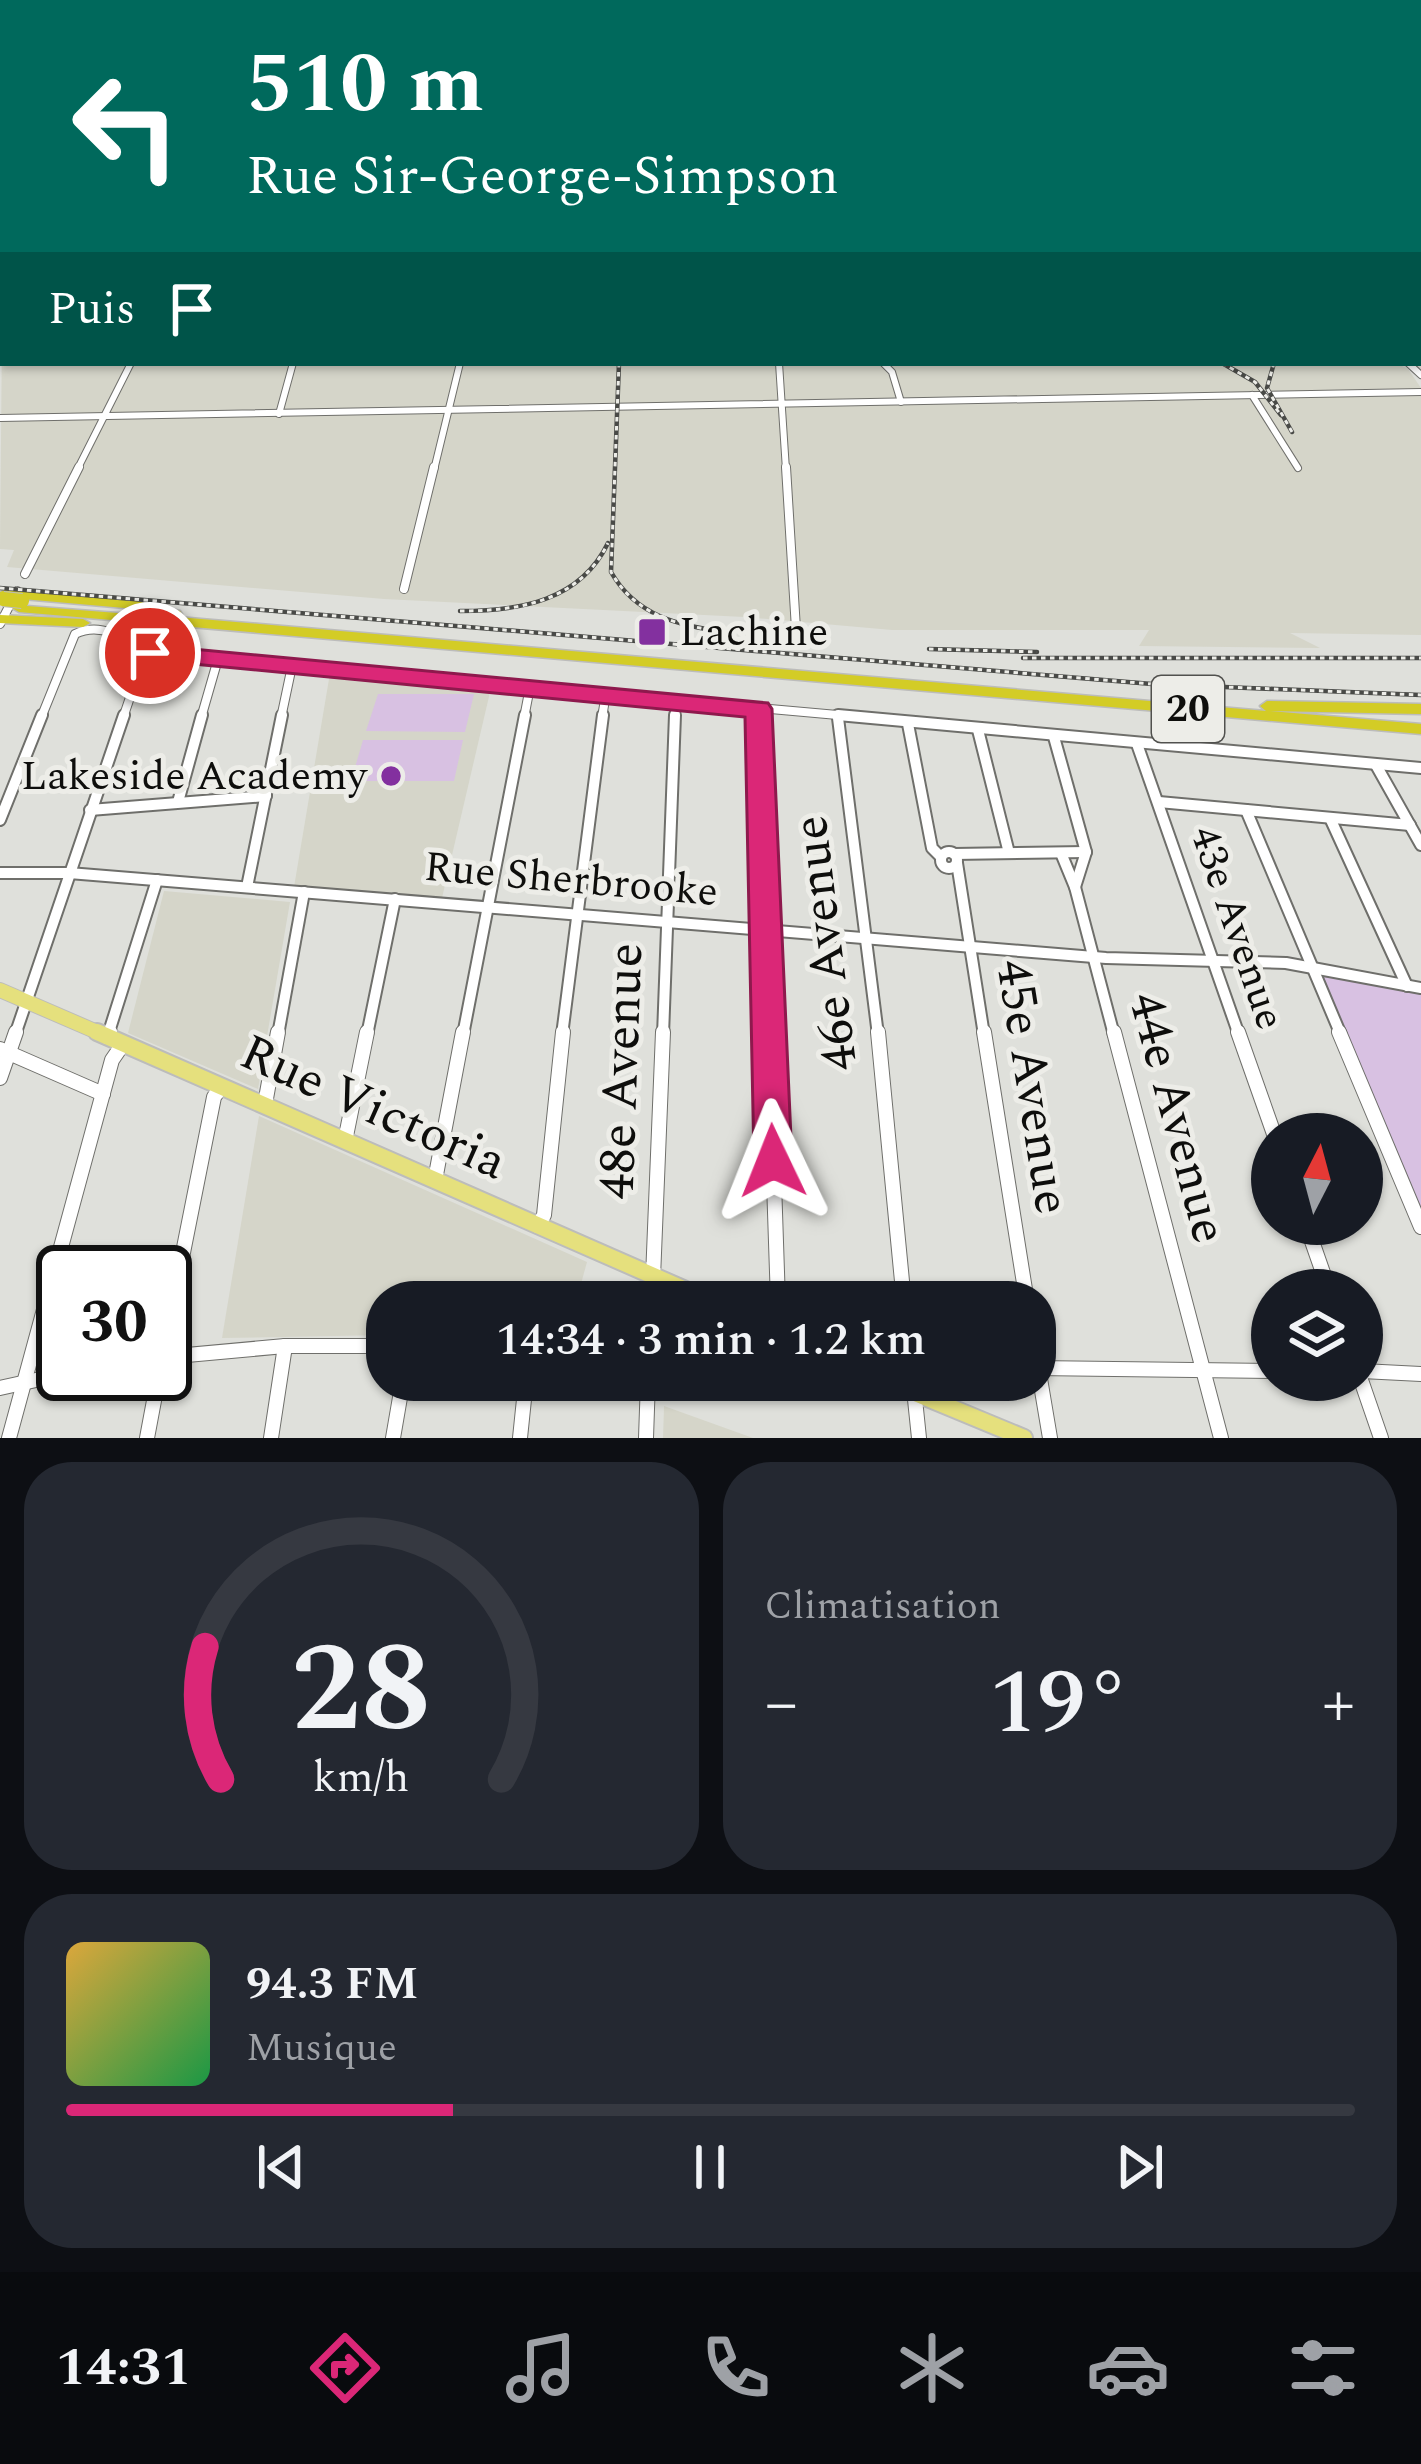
<!DOCTYPE html>
<html lang="fr">
<head>
<meta charset="utf-8">
<style>
  body { margin:0; font-family:Spectral,serif; background:#242831; color:#f1f3f6; height:100vh; display:flex; flex-direction:column; font-size:45px; white-space:nowrap }
  * { box-sizing:border-box; margin:0 }
  p { font-size:39px; color:#9ea1a6 }
  .icon { flex:none; width:66px; height:66px; fill:none; stroke:currentColor; stroke-width:2; stroke-linecap:round; stroke-linejoin:round }
  .map { position:relative; height:1438px; overflow:hidden }
  .sheet { display:flex; flex-direction:column; gap:24px; padding:24px; background:#0d0f14; flex:1 }
  .sheet>* { flex:none }
  .hud { position:absolute; left:0px; top:0px; width:1422px; height:366px; box-shadow:0 3px 9px #0004; background:#00695c; color:#fff; overflow:hidden }
  .needle { width:78px; rotate:6deg }
  .fabs { position:absolute; left:1251px; top:1113px; display:grid; gap:24px }
  .fabs a { display:grid; place-items:center; width:132px; height:132px; border-radius:50%; background:#171b24; box-shadow:0 3px 9px #0004; font-size:60px }
  .speed { position:absolute; left:36px; top:1245px; display:flex; gap:24px; font-size:60px; font-weight:700; text-align:center }
  .speed>* { display:grid; place-content:center; width:156px; height:156px; border-radius:50%; background:#171b24; box-shadow:0 3px 9px #0004; line-height:1 }
  .speed .limit { border:6px solid #111; border-radius:18px; background:#fff; color:#111 }
  .pin { position:absolute; display:grid; place-items:center; width:102px; height:102px; color:#fff; margin:-51px; border:6px solid #fff; border-radius:50%; box-shadow:0 3px 12px #0007 }
  .me { position:absolute; width:132px; margin:-66px; rotate:358deg; stroke-linejoin:round; filter:drop-shadow(0 0 9px #0008) }
  .turn { display:flex; align-items:center; gap:42px; height:252px; padding:0 48px; font-size:54px }
  .turn .icon { width:156px; height:156px; stroke-width:2.5 }
  .turn b { display:block; font-size:84px; line-height:102px }
  .then { display:flex; align-items:center; height:114px; padding:0 48px; background:#0003; gap:24px; font-size:45px }
  .big { font-size:90px; font-weight:600; line-height:1.1 }
  .sheet .widget { flex:1; display:flex; flex-direction:column; justify-content:center; gap:18px; min-width:0; padding:0 42px; border-radius:48px; background:#242831 }
  .sheet .dial { align-items:center; gap:0 }
  .dial svg { height:312px; overflow:visible; fill:none; stroke:#363941; stroke-width:7; stroke-linecap:round; text-anchor:middle }
  .dial text { fill:#f1f3f6; stroke:none }
  .song { display:flex; align-items:center; gap:36px }
  .cover { width:144px; height:144px; border-radius:18px; background:linear-gradient(135deg,hsl(40 70% 55%),hsl(140 70% 35%)) }
  .played { height:12px; border-radius:6px; background:linear-gradient(90deg,#db2777 30%,#363941 30%) }
  .keys { display:flex; justify-content:space-around; direction:ltr }
  .heat { display:flex; justify-content:space-between; align-items:center; font-size:66px; direction:ltr }
  .sheet .tiles { flex:1; display:grid; gap:24px; grid-template-columns:1fr 1fr }
  .widget:last-child { grid-column:span 2 }
  .trip { position:absolute; left:366px; top:1281px; width:690px; height:120px; border-radius:48px; background:#171b24; box-shadow:0 3px 9px #0004; font-weight:600; line-height:120px; text-align:center }
  .menu { display:flex; height:192px; justify-content:space-around; align-items:center; background:#090b0e; color:#9ea1a6 }
  .menu .icon { width:84px; height:84px }
  .menu .on { color:#db2777 }
  .menu b { font-size:54px; color:#f1f3f6 }
  .map>svg:first-child { display:block }
  .built { fill:#d5d5c9 }
  .green { fill:#d8c1e2 }
  .lines { fill:none; stroke-linecap:round; stroke-linejoin:round }
  .taxiway { fill:#949591; fill-rule:evenodd }
  .runway { fill:#949591; fill-rule:evenodd }
  .minor-far4-casing { stroke:#6f6f6b; stroke-width:6 }
  .minor-far3-casing { stroke:#6f6f6b; stroke-width:8 }
  .minor-far2-casing { stroke:#6f6f6b; stroke-width:10 }
  .minor-far1-casing { stroke:#6f6f6b; stroke-width:14 }
  .minor-casing { stroke:#6f6f6b; stroke-width:16 }
  .major-far2-casing { stroke:#bcbcbb; stroke-width:6 }
  .major-far1-casing { stroke:#bcbcbb; stroke-width:16 }
  .major-casing { stroke:#bcbcbb; stroke-width:20 }
  .highway-casing { stroke:#bcbcbb; stroke-width:3 }
  .minor-far4 { stroke:#fff; stroke-width:4.5 }
  .minor-far3 { stroke:#fff; stroke-width:6 }
  .minor-far2 { stroke:#fff; stroke-width:8 }
  .minor-far1 { stroke:#fff; stroke-width:10 }
  .minor { stroke:#fff; stroke-width:14 }
  .major-far2 { stroke:#e5e07d; stroke-width:4.5 }
  .major-far1 { stroke:#e5e07d; stroke-width:14 }
  .major { stroke:#e5e07d; stroke-width:16 }
  .highway { fill:#d3cc26; fill-rule:evenodd }
  .rail-casing { stroke:#494a47; stroke-width:4.5 }
  .rail { stroke:#edede8; stroke-width:3; stroke-dasharray:4.5; stroke-linecap:butt }
  .highway-bridge-casing { stroke:#bcbcbb; stroke-width:16; stroke-linecap:butt }
  .highway-bridge { stroke:#d3cc26; stroke-width:14 }
  .route { fill:#db2777; stroke:#8e194d; stroke-width:3 }
  .poi-dot { fill:#83309f; stroke:#edede8; stroke-width:4.5 }
  .labels { text-anchor:middle; dominant-baseline:central; stroke-width:10; stroke-linejoin:round; paint-order:stroke }
  .shield { fill:#edede8; stroke:#51514e; stroke-width:3 }
  .shield-label { font-size:39px; font-weight:bold; fill:#0e0e0c }
  .poi-label { font-size:42px; fill:#0e0e0c; stroke:#edede8; text-anchor:start }
  .street-label { font-size:42px; fill:#0e0e0c; stroke:#edede8 }
  .near-street-label { font-size:51px; fill:#0e0e0c; stroke:#edede8 }
</style>
</head>
<body>
<div class="map">
<svg width="1421" height="1438" viewBox="0 0 1421 1438">
  <rect width="100%" height="100%" fill="#dfe0db"/>
  <!-- built -->
  <g class="built">
    <polygon points="0,0 768,0 3,3 3,141"/>
    <polygon points="937,0 1421,0 1421,294 1419,3 925,3"/>
    <polygon points="3,223 3,363 1396,363 1408,369 1421,388 1421,635 1290,633 1320,648 1139,646 1149,630 892,630 744,617 384,599 7,567 14,550 0,549"/>
    <polygon points="330,673 491,688 442,898 294,887"/>
    <polygon points="164,891 290,902 258,1089 128,1033"/>
    <polygon points="259,1116 587,1262 576,1302 387,1302 387,1335 222,1338"/>
    <polygon points="664,1406 753,1438 663,1438"/>
  </g>
  <!-- green -->
  <g class="green">
    <polygon points="378,694 474,694 465,732 366,731"/>
    <polygon points="363,740 463,740 454,781 351,781"/>
    <polygon points="1311,968 1421,987 1421,1225"/>
  </g>
  <g class="lines">
    <!-- taxiway -->
    <rect class="taxiway" x="0" y="71" width="3" height="5"/>
    <!-- runway -->
    <g class="runway">
      <polygon points="493,0 522,0 491,3"/>
      <polygon points="3,97 3,109 0,110 0,98"/>
    </g>
    <!-- minor-far4 casing -->
    <g class="minor-far4-casing">
      <g id="minor-far4">
        <polyline points="984,0 996,3"/>
        <polyline points="1110,0 1123,3"/>
        <polyline points="71,3 88,0"/>
        <polyline points="758,3 771,0"/>
      </g>
    </g>
    <!-- minor-far3 casing -->
    <g class="minor-far3-casing">
      <g id="minor-far3">
        <polyline points="779,363 786,470"/>
        <polyline points="883,363 892,372 901,402"/>
        <polyline points="1408,363 1421,375"/>
        <polyline points="1252,395 1298,468"/>
        <polyline points="279,414 293,363"/>
        <polyline points="0,418 1421,392"/>
        <polyline points="77,470 131,363"/>
        <polyline points="434,470 460,363"/>
      </g>
    </g>
    <!-- minor-far2 casing -->
    <g class="minor-far2-casing">
      <g id="minor-far2">
        <polyline points="786,467 796,629"/>
        <polyline points="25,574 79,467"/>
        <polyline points="404,589 434,467"/>
        <polyline points="0,624 17,591"/>
        <polyline points="758,709 758,718"/>
        <path d="M41,718l34,-84c26,-13 49,4 70,19l726,65"/>
        <polyline points="123,718 145,653"/>
        <polyline points="201,718 218,659"/>
        <polyline points="281,718 292,666"/>
        <polyline points="524,718 530,687"/>
        <polyline points="602,718 606,693"/>
        <polyline points="675,718 676,700"/>
      </g>
    </g>
    <!-- minor-far1 casing -->
    <g class="minor-far1-casing">
      <g id="minor-far1">
        <polyline points="758,715 769,1035"/>
        <polyline points="838,715 1421,768"/>
        <polyline points="838,718 878,1035"/>
        <polyline points="908,724 932,848 940,856"/>
        <polyline points="978,730 1009,853"/>
        <polyline points="1054,737 1086,852 1075,887"/>
        <polyline points="1137,744 1239,1035"/>
        <polyline points="1376,765 1421,845"/>
        <polyline points="178,802 202,715"/>
        <polyline points="1159,802 1410,825"/>
        <polyline points="90,810 266,796"/>
        <polyline points="1246,810 1341,1035"/>
        <polyline points="1330,818 1407,986"/>
        <polyline points="0,820 42,715"/>
        <circle cx="949" cy="860" r="8"/>
        <polyline points="1061,853 1075,887 1114,1035"/>
        <polyline points="954,854 1086,852"/>
        <polyline points="957,863 984,1035"/>
        <polyline points="0,873 69,873 1106,958 1286,963 1421,988"/>
        <polyline points="247,887 282,715"/>
        <polyline points="15,1035 124,715"/>
        <polyline points="108,1035 157,880"/>
        <polyline points="278,1035 304,892"/>
        <polyline points="367,1035 395,899"/>
        <polyline points="463,1035 525,715"/>
        <polyline points="562,1035 603,715"/>
        <polyline points="663,1035 675,715"/>
      </g>
    </g>
    <!-- minor casing -->
    <g class="minor-casing">
      <g id="minor">
        <polyline points="769,1032 778,1302"/>
        <polyline points="878,1032 904,1302"/>
        <polyline points="984,1032 1027,1302"/>
        <polyline points="1114,1032 1221,1438"/>
        <polyline points="1238,1032 1274,1134"/>
        <polyline points="1339,1032 1421,1227"/>
        <polyline points="107,1037 110,1032"/>
        <polyline points="0,1049 103,1094"/>
        <polyline points="0,1078 16,1032"/>
        <polyline points="265,1104 278,1032"/>
        <polyline points="345,1141 367,1032"/>
        <polyline points="435,1180 463,1032"/>
        <polyline points="1306,1224 1329,1290"/>
        <polyline points="538,1226 544,1215 563,1032"/>
        <polyline points="652,1302 663,1032"/>
        <polyline points="165,1343 214,1097 221,1087"/>
        <polyline points="1035,1349 1050,1438"/>
        <polyline points="165,1357 285,1346 387,1346"/>
        <polyline points="1035,1368 1272,1371"/>
        <polyline points="1362,1371 1421,1374"/>
        <polyline points="628,1380 648,1384"/>
        <polyline points="913,1380 919,1438"/>
        <polyline points="1361,1380 1381,1438"/>
        <polyline points="0,1388 63,1374"/>
        <polyline points="9,1438 112,1060 123,1044"/>
        <polyline points="147,1438 159,1374"/>
        <polyline points="271,1438 285,1346"/>
        <polyline points="393,1438 403,1380"/>
        <polyline points="520,1438 526,1380"/>
        <polyline points="646,1438 648,1380"/>
      </g>
    </g>
    <!-- major-far2 casing -->
    <g class="major-far2-casing">
      <g id="major-far2">
        <polyline points="803,0 814,3"/>
        <polyline points="898,3 910,0"/>
        <polyline points="917,3 930,0"/>
      </g>
    </g>
    <!-- major-far1 casing -->
    <g class="major-far1-casing">
      <polyline id="major-far1" points="0,990 104,1035"/>
    </g>
    <!-- major casing -->
    <g class="major-casing">
      <g id="major">
        <polyline points="97,1032 713,1302"/>
        <polyline points="884,1380 1024,1438"/>
      </g>
    </g>
    <!-- highway casing -->
    <g class="highway-casing">
      <g id="highway">
        <polygon points="3,216 3,222 0,223 0,217"/>
        <polygon points="1419,311 1421,312 1421,320 1419,319"/>
        <polygon points="1419,327 1421,328 1421,336 1419,336"/>
        <polygon points="5,590 136,601 180,611 182,614 178,617 1266,711 1260,706 1267,701 1421,704 1421,714 1270,711 1421,724 1421,734 19,612 12,608 14,605 169,617 136,609 0,597 0,592"/>
        <polygon points="0,615 83,619 90,623 83,627 0,623"/>
      </g>
    </g>
    <!-- minor-far4 -->
    <use href="#minor-far4" class="minor-far4"/>
    <!-- minor-far3 -->
    <use href="#minor-far3" class="minor-far3"/>
    <!-- minor-far2 -->
    <use href="#minor-far2" class="minor-far2"/>
    <!-- minor-far1 -->
    <use href="#minor-far1" class="minor-far1"/>
    <!-- minor -->
    <use href="#minor" class="minor"/>
    <!-- major-far2 -->
    <use href="#major-far2" class="major-far2"/>
    <!-- major-far1 -->
    <use href="#major-far1" class="major-far1"/>
    <!-- major -->
    <use href="#major" class="major"/>
    <!-- highway -->
    <use href="#highway" class="highway"/>
    <!-- rail casing -->
    <g class="rail-casing">
      <g id="rail">
        <polyline points="1091,3 1102,0"/>
        <path d="M619,363l-8,209c25,44 68,54 115,60"/>
        <polyline points="1222,363 1255,382 1281,415"/>
        <polyline points="1274,363 1267,388 1292,432"/>
        <polyline points="0,588 1152,684 1421,695"/>
        <path d="M460,611c60,0 120,-10 148,-68"/>
        <polyline points="929,649 1037,652"/>
        <polyline points="1023,658 1421,658"/>
      </g>
    </g>
    <!-- rail -->
    <use href="#rail" class="rail"/>
    <!-- highway-bridge casing -->
    <g class="highway-bridge-casing">
      <polyline id="highway-bridge" points="3,599 22,601"/>
    </g>
    <!-- highway-bridge -->
    <use href="#highway-bridge" class="highway-bridge"/>
  </g>
  <!-- route -->
  <polygon class="route" points="150,645 768,703 772,709 792,1161 786,1174 773,1179 759,1174 754,1161 745,717 141,659 137,653"/>
  <!-- markers -->
  <g class="poi-dot">
    <rect x="637" y="617" width="30" height="30" rx="6"/>
    <circle cx="391" cy="776" r="12"/>
  </g>
  <g class="labels">
    <!-- shield labels -->
    <rect class="shield" x="1152" y="676" width="72" height="66" rx="9"/>
    <g class="shield-label">
      <text x="1188" y="709">20</text>
    </g>
    <!-- poi labels -->
    <g class="poi-label">
      <text x="679" y="632">Lachine</text>
      <text x="367" y="776" text-anchor="end">Lakeside Academy</text>
    </g>
    <!-- street labels -->
    <g class="street-label">
      <text transform="translate(571 880) rotate(5)">Rue Sherbrooke</text>
      <text transform="translate(1237 928) rotate(71)">43e Avenue</text>
    </g>
    <!-- near-street labels -->
    <g class="near-street-label">
      <text transform="translate(826 943) rotate(-97)">46e Avenue</text>
      <text transform="translate(622 1071) rotate(-88)">48e Avenue</text>
      <text transform="translate(1032 1087) rotate(81)">45e Avenue</text>
      <text transform="translate(373 1108) rotate(24)">Rue Victoria</text>
      <text transform="translate(1177 1118) rotate(75)">44e Avenue</text>
    </g>
  </g>
</svg>
<div class="fabs">
<a><svg class="needle" viewBox="-14 -14 28 28"><path d="M0-13l5 13h-10z" fill="#e53935"/><path d="M0 13l5-13h-10z" fill="#9ea1a6"/></svg></a>
<a><svg class="icon" aria-label="layers" viewBox="0 0 24 24"><path d="M12 4l9 5-9 5-9-5zM3 14l9 5 9-5"/></svg></a>
</div>
<div class="speed"><div class="limit">30</div></div>
<div class="pin" style="left:150px;top:653px;background:#d93025"><svg class="icon" aria-label="arrive" viewBox="0 0 24 24"><path d="M6 21V4h12l-3 4 3 4H6"/></svg></div>
<svg class="me" style="left:773px;top:1161px" viewBox="-20 -20 40 40"><path d="M0-17L14 15 0 8-14 15z" fill="#db2777" stroke="#fff" stroke-width="4"/></svg>
<div class="trip">14:34 · 3 min · 1.2 km</div>
<div class="hud">
<div class="turn"><svg class="icon" aria-label="left" viewBox="0 0 24 24"><path d="M17 20v-9H6M10 6l-5 5 5 5"/></svg><div><b>510 m</b>Rue Sir-George-Simpson</div></div>
<div class="then">Puis<svg class="icon" aria-label="arrive" viewBox="0 0 24 24"><path d="M6 21V4h12l-3 4 3 4H6"/></svg></div>
</div>
</div>
<section class="sheet">
<div class="tiles">
<div class="widget dial"><svg viewBox="0 0 100 80">
<path d="M14 69A42 42 0 1 1 86 69"/>
<path d="M14 69A42 42 0 0 1 10 35" stroke="#db2777"/>
<text x="50" y="56" font-size="32" font-weight="700">28</text>
<text x="50" y="72" font-size="11">km/h</text>
</svg></div>
<div class="widget"><p>Climatisation</p>
<div class="heat"><a>−</a><b class="big">19°</b><a>+</a></div>
</div>
<div class="widget">
<div class="song"><i class="cover"></i><div><b>94.3 FM</b><p>Musique</p></div></div>
<div class="played"></div>
<div class="keys"><svg class="icon" aria-label="previous" viewBox="0 0 24 24"><path d="M18 5L8 12l10 7zM5 5v14"/></svg><svg class="icon" aria-label="pause" viewBox="0 0 24 24"><path d="M8 5v14M16 5v14"/></svg><svg class="icon" aria-label="next" viewBox="0 0 24 24"><path d="M6 5l10 7-10 7zM19 5v14"/></svg></div>
</div>
</div>
</section>
<nav class="menu">
<b>14:31</b>
<svg class="icon on" aria-label="directions" viewBox="0 0 24 24"><path d="M12 3l9 9-9 9-9-9zM9 14v-3h6M13 9l2 2-2 2"/></svg>
<svg class="icon" aria-label="music" viewBox="0 0 24 24"><path d="M9 18V5l10-2v13"/><circle cx="6" cy="18" r="3"/><circle cx="16" cy="16" r="3"/></svg>
<svg class="icon" aria-label="phone" viewBox="0 0 24 24"><path d="M5 4h4l2 5-3 2q2 4 5 5l2-3 5 2v4C11 20 4 13 5 4z"/></svg>
<svg class="icon" aria-label="climate" viewBox="0 0 24 24"><path d="M12 3v18M4 7l16 10M4 17L20 7"/></svg>
<svg class="icon" aria-label="car" viewBox="0 0 24 24"><path d="M5 17H2v-5l4-1 3-4h7l3 4 3 1v5h-3M9 17h6M6 11h13"/><circle cx="7" cy="17" r="2"/><circle cx="17" cy="17" r="2"/></svg>
<svg class="icon" aria-label="filters" viewBox="0 0 24 24"><path d="M4 7h16M4 17h16"/><circle cx="9" cy="7" r="2"/><circle cx="15" cy="17" r="2"/></svg>
</nav>
</body>
</html>
